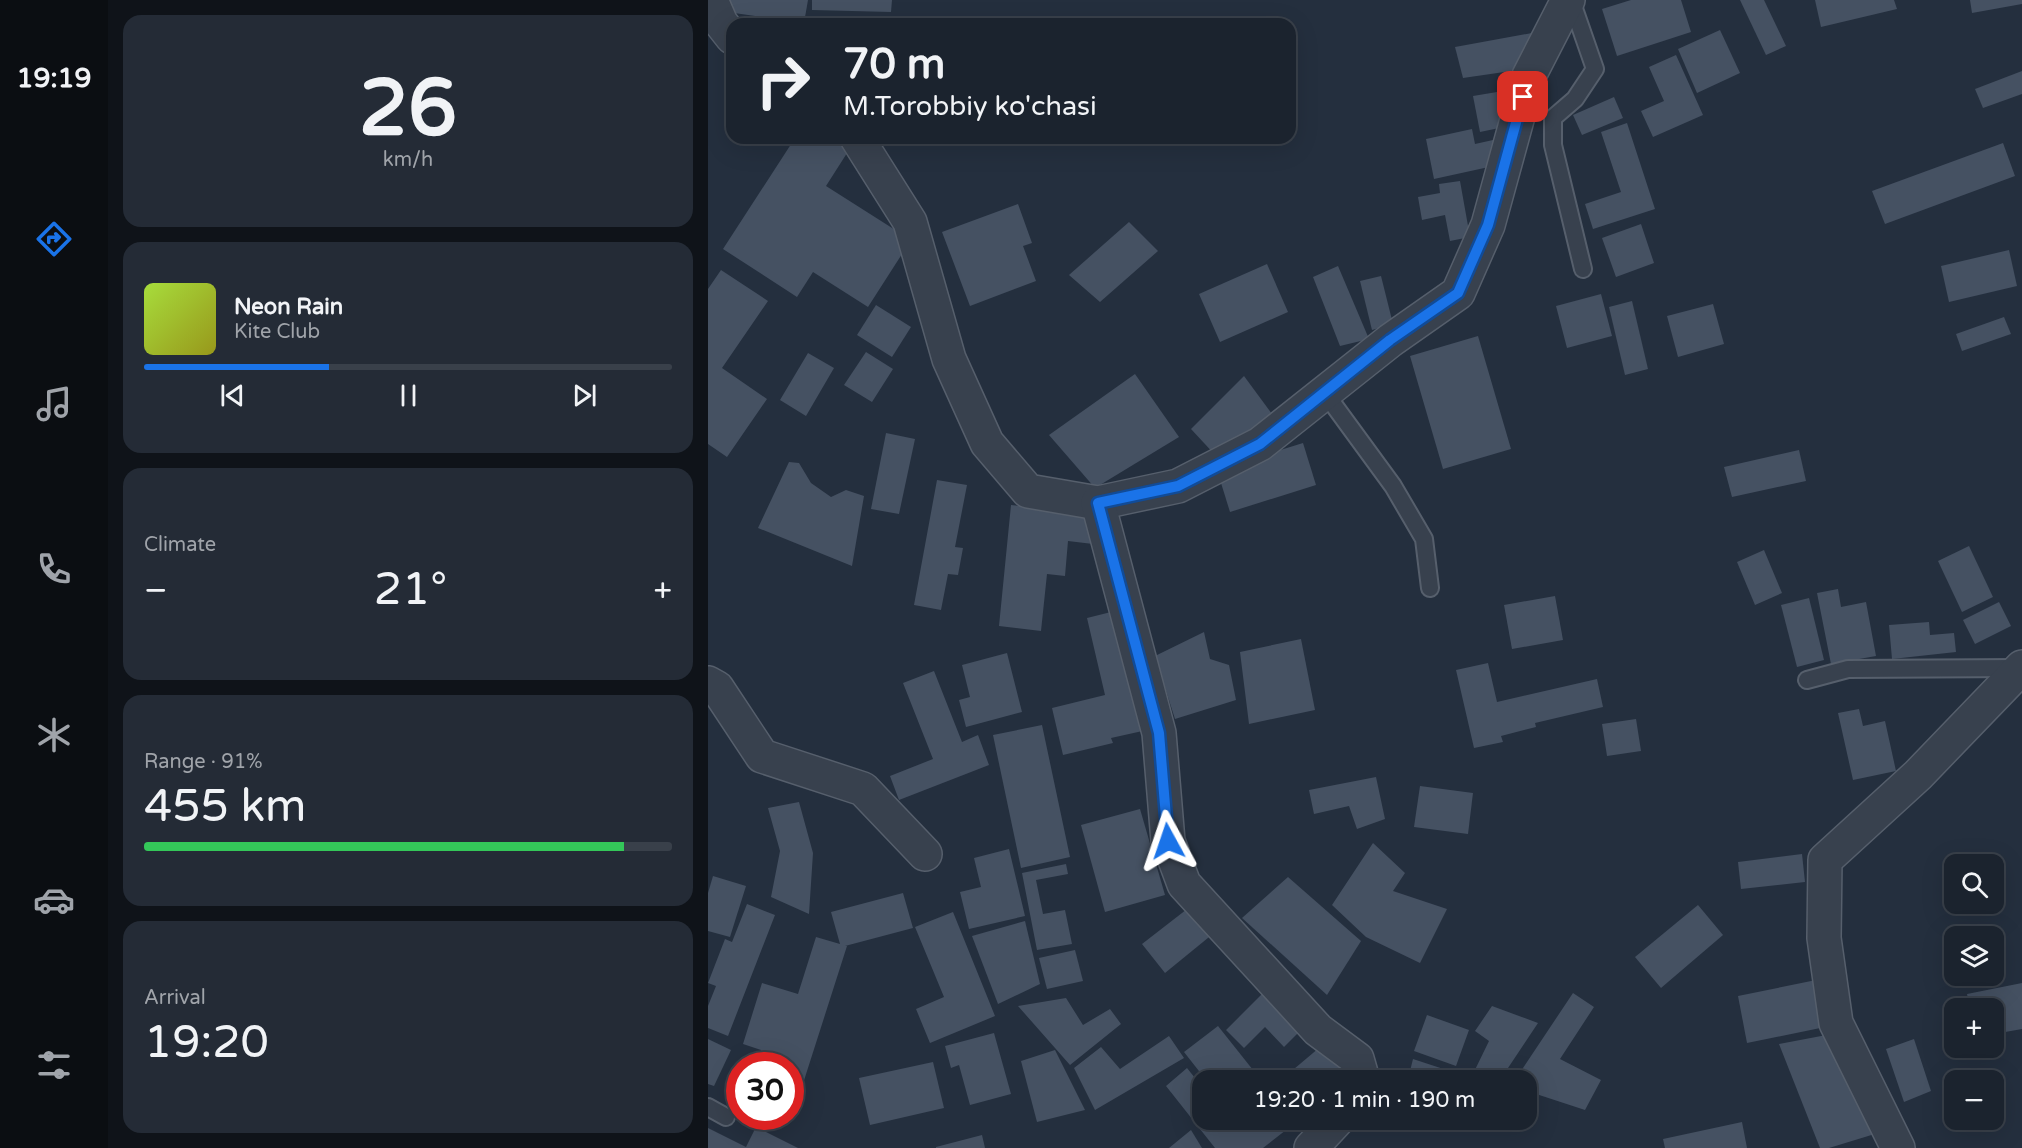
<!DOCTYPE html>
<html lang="en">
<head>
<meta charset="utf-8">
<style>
  body { margin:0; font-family:"Varela Round",sans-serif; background:#242b36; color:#f1f3f6; height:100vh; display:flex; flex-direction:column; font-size:22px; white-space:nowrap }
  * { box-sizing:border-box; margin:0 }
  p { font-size:20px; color:#a0a4aa }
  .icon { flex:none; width:33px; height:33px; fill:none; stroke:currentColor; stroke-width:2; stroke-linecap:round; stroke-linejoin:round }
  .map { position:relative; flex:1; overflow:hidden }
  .drawer { display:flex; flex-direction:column; gap:15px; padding:15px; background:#0f1319; width:600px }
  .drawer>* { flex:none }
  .guide { position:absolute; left:18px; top:18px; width:570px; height:126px; border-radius:18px; box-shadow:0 6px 24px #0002,0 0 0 2px #39404a; background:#1b232e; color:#f1f3f6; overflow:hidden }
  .fabs { position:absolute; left:1236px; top:854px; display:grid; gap:12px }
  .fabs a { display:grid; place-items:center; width:60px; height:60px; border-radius:12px; background:#1b232e; box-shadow:0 6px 24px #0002,0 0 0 2px #39404a; font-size:30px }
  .speed { position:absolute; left:18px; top:1052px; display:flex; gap:12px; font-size:30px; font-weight:700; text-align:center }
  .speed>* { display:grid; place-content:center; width:78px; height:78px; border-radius:50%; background:#1b232e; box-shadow:0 6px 24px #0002,0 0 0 2px #39404a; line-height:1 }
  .speed .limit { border:9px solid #d22; background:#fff; color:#111 }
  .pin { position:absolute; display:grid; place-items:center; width:51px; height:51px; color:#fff; margin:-26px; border-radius:12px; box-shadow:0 3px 9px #0006 }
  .me { position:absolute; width:66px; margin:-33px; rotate:355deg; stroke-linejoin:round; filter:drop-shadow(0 0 4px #0008) }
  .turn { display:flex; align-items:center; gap:21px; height:126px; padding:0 18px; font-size:27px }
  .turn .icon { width:78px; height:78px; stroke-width:2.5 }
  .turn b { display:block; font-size:42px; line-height:51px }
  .big { font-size:45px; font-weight:600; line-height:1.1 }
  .drawer .tile { flex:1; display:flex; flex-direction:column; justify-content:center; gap:9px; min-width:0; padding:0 21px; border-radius:18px; background:#242b36 }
  .drawer .dial { align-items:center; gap:0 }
  .dial b { font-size:78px; line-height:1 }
  .song { display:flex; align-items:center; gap:18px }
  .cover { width:72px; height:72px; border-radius:9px; background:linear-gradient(135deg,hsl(80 70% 55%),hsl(60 70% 35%)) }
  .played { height:6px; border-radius:3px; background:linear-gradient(90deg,#1a73e8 35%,#39404a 35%) }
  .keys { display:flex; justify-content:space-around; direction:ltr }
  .heat { display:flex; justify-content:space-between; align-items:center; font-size:33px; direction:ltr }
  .charge { height:9px; border-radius:4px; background:linear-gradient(90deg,#34c759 91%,#39404a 0) }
  .trip { position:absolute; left:484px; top:1070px; width:345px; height:60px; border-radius:18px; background:#1b232e; box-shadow:0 6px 24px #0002,0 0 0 2px #39404a; font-weight:600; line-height:60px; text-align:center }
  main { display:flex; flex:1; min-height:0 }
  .dock { display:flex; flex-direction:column; width:108px; justify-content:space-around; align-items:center; background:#0b0e12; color:#a0a4aa }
  .dock .icon { width:42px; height:42px }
  .dock .active { color:#1a73e8 }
  .dock b { font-size:27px; color:#f1f3f6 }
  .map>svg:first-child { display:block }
  .building { fill:#455162 }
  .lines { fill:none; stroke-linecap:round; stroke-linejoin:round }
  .service-casing { stroke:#565f6c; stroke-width:20 }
  .minor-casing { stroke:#565f6c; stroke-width:36 }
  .service { stroke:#38414e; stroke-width:16 }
  .minor { stroke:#38414e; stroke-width:33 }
  .route-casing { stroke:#114b97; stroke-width:15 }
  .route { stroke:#1a73e8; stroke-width:10 }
</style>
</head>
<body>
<main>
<nav class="dock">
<b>19:19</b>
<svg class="icon active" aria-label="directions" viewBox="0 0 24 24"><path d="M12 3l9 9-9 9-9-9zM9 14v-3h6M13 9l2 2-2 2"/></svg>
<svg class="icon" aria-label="music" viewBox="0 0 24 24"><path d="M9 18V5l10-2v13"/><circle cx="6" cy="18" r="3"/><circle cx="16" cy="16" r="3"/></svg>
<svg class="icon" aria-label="phone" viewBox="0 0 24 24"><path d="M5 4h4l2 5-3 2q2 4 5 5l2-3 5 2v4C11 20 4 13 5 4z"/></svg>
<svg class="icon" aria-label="climate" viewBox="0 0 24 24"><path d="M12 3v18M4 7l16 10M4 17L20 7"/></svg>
<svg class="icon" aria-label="car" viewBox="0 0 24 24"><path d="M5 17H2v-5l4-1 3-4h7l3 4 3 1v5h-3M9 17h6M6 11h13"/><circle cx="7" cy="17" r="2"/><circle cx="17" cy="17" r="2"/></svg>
<svg class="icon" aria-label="filters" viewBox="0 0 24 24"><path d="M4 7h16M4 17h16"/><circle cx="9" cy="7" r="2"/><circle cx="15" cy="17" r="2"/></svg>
</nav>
<section class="drawer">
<div class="tile dial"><b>26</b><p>km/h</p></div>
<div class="tile">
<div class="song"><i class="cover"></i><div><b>Neon Rain</b><p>Kite Club</p></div></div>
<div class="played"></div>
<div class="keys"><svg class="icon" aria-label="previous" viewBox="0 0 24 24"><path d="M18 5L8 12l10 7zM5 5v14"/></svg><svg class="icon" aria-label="pause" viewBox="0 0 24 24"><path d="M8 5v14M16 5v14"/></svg><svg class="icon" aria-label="next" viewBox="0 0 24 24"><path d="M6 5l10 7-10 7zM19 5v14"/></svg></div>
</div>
<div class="tile"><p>Climate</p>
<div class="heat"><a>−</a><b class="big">21°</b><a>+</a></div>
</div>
<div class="tile"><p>Range · 91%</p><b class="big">455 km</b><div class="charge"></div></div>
<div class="tile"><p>Arrival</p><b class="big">19:20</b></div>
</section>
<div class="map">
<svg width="1314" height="1148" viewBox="0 0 1314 1148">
  <rect width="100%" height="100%" fill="#242f3e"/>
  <!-- building -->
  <g class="building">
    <polygon points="21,0 100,0 96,23 19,12"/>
    <polygon points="104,0 184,0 183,12 104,10"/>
    <polygon points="923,0 973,0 983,32 909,56 894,9"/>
    <polygon points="1032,0 1056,0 1078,46 1058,55"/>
    <polygon points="1107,0 1186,0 1189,9 1113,27"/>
    <polygon points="1262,0 1314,0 1314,4 1264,13"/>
    <polygon points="1012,30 1032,73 989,93 970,49"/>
    <polygon points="824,33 817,69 755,78 747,47"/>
    <polygon points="968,55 995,115 945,137 933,111 956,101 941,67"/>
    <polygon points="1314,71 1314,94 1275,108 1267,89"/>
    <polygon points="789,92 796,127 772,132 765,96"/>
    <polygon points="906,97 915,118 874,135 865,115"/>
    <polygon points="919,123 947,209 885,229 877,204 913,192 893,132"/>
    <polygon points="764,129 767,144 785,140 790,165 726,179 718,139"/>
    <polygon points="87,138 122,138 141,150 118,186 203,240 160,307 105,272 89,297 15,249"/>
    <polygon points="1295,143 1307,176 1177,224 1164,191"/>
    <polygon points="752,181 762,237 742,241 737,215 714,220 710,197 732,193 731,184"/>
    <polygon points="310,204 324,243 315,246 328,281 262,306 234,232"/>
    <polygon points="421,222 450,251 392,302 361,275"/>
    <polygon points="933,224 946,263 908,277 894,238"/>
    <polygon points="1301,250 1309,286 1241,302 1233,266"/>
    <polygon points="559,264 580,312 512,342 491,294"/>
    <polygon points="630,266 661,339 632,346 605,277"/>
    <polygon points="13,270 60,301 14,368 59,399 19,457 0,444 0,289"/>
    <polygon points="673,276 685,324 664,330 652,281"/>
    <polygon points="893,294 904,336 859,348 848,306"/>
    <polygon points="924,301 940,369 917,375 901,307"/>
    <polygon points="1005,304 1016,344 970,357 959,316"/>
    <polygon points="168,305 203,327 184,357 149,335"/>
    <polygon points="1296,317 1303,334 1254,351 1248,334"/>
    <polygon points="770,336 803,449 735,469 702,356"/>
    <polygon points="158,352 185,369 164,402 136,385"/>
    <polygon points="100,353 126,368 98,416 72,400"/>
    <polygon points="427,374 471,437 387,488 341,435"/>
    <polygon points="536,376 564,414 509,457 483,429"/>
    <polygon points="178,433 207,439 191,514 163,509"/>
    <polygon points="595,443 608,485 522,512 509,470"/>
    <polygon points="1091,450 1098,481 1024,497 1016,467"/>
    <polygon points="81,462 91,463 103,483 123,497 138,490 156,496 144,566 50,528"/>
    <polygon points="229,480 259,485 247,547 255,548 250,575 240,574 233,610 206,605"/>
    <polygon points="303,505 387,513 385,544 360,541 357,576 339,574 333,631 291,626"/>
    <polygon points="1261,546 1285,597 1254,612 1230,561"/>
    <polygon points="1056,550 1074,593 1047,605 1029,562"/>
    <polygon points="1130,589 1133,607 1158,602 1168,656 1123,664 1109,593"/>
    <polygon points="847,596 855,640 804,649 796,605"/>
    <polygon points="1101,598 1116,660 1089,667 1073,605"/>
    <polygon points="1291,602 1303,626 1267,644 1255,620"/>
    <polygon points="411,610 439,730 403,738 405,743 355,755 344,708 397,695 379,618"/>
    <polygon points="1221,622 1222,635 1246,633 1248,652 1184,659 1181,625"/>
    <polygon points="496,632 502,659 521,665 528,700 467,719 447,656"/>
    <polygon points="593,639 607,710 541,724 532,652"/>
    <polygon points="299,653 314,712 258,727 251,700 262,697 254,665"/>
    <polygon points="780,663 789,702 889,679 895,707 827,723 828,727 793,736 795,742 766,748 748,670"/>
    <polygon points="226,671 254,742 270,735 281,765 191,800 182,776 225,759 195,683"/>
    <polygon points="1151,709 1155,726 1177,721 1188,771 1145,780 1130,713"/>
    <polygon points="928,719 933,751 899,756 894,724"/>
    <polygon points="334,725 362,857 313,868 285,735"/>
    <polygon points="668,777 677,819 649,829 641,806 606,814 601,790"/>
    <polygon points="712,786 765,793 760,834 706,827"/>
    <polygon points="91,802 105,853 101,914 63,897 72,851 60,808"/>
    <polygon points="432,809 457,895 397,912 373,825"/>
    <polygon points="665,843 697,873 685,891 739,909 712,963 658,937 624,905"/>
    <polygon points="301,849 317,916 261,929 252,892 273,887 266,858"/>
    <polygon points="1094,854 1097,882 1033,889 1030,862"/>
    <polygon points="358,864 360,874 328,880 335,914 357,910 364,944 329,950 314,873"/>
    <polygon points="5,876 38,886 22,937 0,931 0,893"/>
    <polygon points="580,877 653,941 619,995 534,918"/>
    <polygon points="195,893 205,928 137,946 139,946 84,1118 82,1117 82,1065 48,1065 53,1050 35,1044 54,983 90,994 108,937 132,944 123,912"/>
    <polygon points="39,904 67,915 20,1036 0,1028 0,1006 8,986 0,983 17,939 24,942"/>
    <polygon points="990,905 1015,935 953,988 927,957"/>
    <polygon points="483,906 506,933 457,973 434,944"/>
    <polygon points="245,912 287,1016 222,1043 208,1009 236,997 207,927"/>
    <polygon points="317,921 332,984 290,1004 264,936"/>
    <polygon points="367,950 375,981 339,989 331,958"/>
    <polygon points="1113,979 1122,1026 1039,1043 1030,996"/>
    <polygon points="1314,983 1314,1029 1286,1034 1286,1008 1262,1008 1259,994"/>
    <polygon points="562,986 599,1024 576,1047 557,1027 536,1048 518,1030"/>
    <polygon points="865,993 886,1007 852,1059 893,1080 877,1110 819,1091 819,1080 807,1080"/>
    <polygon points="358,998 375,1025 402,1009 413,1024 362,1065 310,1006"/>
    <polygon points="784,1006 830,1023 792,1080 700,1079 705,1059 763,1078 781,1041 767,1031"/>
    <polygon points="719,1015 761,1030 748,1066 706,1051"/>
    <polygon points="510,1026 545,1070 532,1080 498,1080 476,1052"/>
    <polygon points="286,1033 303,1094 262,1105 251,1065 243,1068 237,1046"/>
    <polygon points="1129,1033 1170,1133 1121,1148 1112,1148 1071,1044"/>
    <polygon points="461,1036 476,1058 387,1110 366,1068 393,1047 412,1069"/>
    <polygon points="0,1039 23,1050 6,1086 0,1084"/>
    <polygon points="1206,1039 1223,1091 1196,1102 1178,1049"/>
    <polygon points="618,1042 643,1080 573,1080"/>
    <polygon points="347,1050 377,1110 329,1122 313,1061"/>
    <polygon points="225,1062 236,1108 162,1125 151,1078"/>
    <polygon points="479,1068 495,1088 495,1119 520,1119 522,1122 525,1119 570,1119 578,1130 555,1148 507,1148 458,1086"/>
    <polygon points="1034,1122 1039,1148 957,1148 955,1139"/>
    <polygon points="48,1127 90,1148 0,1148 0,1128 38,1147"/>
    <polygon points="483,1130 494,1148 461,1148"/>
    <polygon points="274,1135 277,1148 228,1148 228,1147"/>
  </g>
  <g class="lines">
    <!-- service casing -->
    <g class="service-casing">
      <g id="service">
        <polyline points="863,0 887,69 867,99 845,118 845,145 875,269"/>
        <polyline points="617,393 685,486 716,539 722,588"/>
        <polyline points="1099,680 1140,669 1311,668"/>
        <polyline points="0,1107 18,1117"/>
      </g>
    </g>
    <!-- minor casing -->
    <g class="minor-casing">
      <g id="minor">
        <polyline points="3,0 13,23 24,37"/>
        <polyline points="149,138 202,222 241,359 279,443 320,491 390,503 470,486 552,444 683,340 750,293 780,225 821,76 860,0"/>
        <polyline points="390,503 451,733 460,841 476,884 610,1030 649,1059 655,1080"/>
        <polyline points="0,683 9,688 54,756 155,789 217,854"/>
        <polyline points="603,1148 630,1119"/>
        <polyline points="1190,1148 1128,1023 1116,938 1117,860 1210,775 1314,667"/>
      </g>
    </g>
    <!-- service -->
    <use href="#service" class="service"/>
    <!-- minor -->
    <use href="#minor" class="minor"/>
  </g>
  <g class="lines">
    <!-- route casing -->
    <g class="route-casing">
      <polyline id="route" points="460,841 451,733 390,503 470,486 552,444 682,340 750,293 780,225 815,97"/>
    </g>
    <!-- route -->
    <use href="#route" class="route"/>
  </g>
</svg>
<div class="fabs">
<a><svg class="icon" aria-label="search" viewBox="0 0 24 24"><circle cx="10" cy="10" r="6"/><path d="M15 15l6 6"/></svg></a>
<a><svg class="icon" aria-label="layers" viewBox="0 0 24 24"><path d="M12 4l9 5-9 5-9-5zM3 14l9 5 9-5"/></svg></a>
<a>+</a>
<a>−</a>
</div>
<div class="speed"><div class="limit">30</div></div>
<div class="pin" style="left:815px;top:97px;background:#d93025"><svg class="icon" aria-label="arrive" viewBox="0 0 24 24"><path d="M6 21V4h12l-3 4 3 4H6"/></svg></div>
<svg class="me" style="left:460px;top:841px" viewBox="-20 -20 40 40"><path d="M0-17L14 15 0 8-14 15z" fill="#1a73e8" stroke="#fff" stroke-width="4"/></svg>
<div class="trip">19:20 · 1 min · 190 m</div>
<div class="guide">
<div class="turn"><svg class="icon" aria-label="right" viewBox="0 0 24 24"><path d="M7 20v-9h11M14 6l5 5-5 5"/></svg><div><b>70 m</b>M.Torobbiy ko'chasi</div></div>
</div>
</div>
</main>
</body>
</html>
